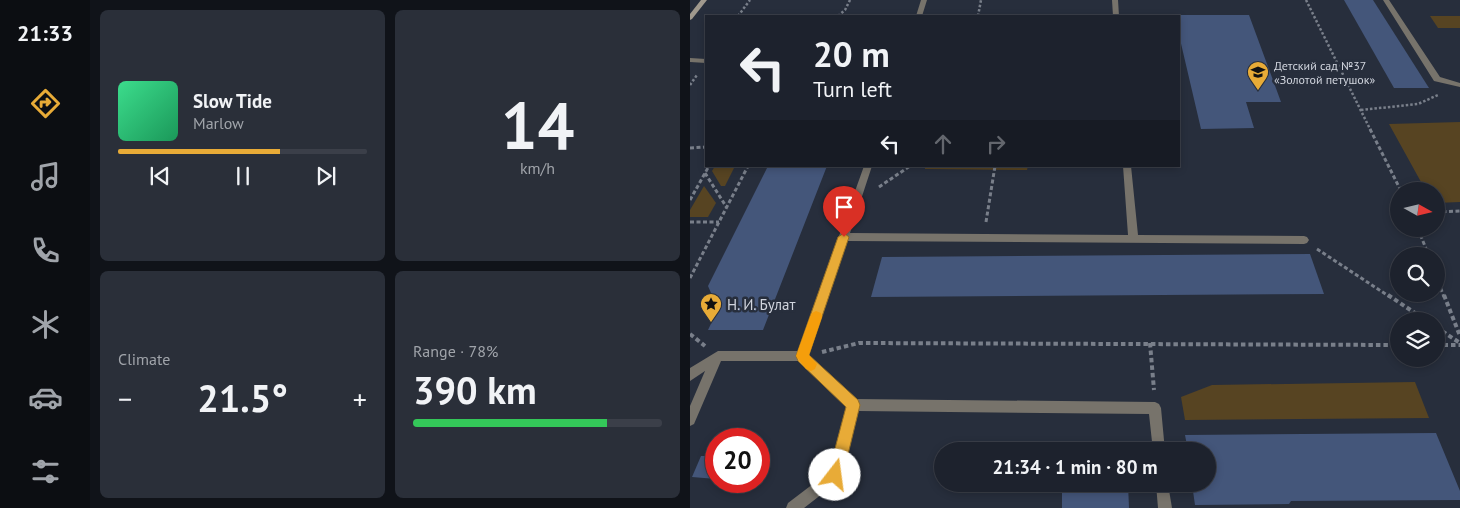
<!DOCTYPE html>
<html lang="en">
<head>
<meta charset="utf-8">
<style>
  body { margin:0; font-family:"PT Sans",sans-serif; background:#2a2f39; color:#f1f3f6; height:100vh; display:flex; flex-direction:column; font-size:19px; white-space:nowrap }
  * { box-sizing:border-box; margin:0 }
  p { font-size:16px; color:#a0a4aa }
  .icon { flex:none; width:28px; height:28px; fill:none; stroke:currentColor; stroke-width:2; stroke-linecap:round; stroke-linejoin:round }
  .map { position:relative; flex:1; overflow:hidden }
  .side { display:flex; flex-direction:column; gap:10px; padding:10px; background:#101319; width:600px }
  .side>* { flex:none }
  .hud { position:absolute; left:15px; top:15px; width:475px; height:152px; border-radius:0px; box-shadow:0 2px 8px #0003,0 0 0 1px #3b3f49; background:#1d222d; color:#f1f3f6; overflow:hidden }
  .needle { width:32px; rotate:98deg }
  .tools { position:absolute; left:700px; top:182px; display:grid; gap:10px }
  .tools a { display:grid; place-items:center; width:55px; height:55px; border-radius:50%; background:#1d222d; box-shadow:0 2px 8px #0003,0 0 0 1px #3b3f49; font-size:25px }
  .speed { position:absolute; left:15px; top:428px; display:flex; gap:10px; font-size:25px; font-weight:700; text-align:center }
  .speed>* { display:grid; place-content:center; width:65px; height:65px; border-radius:50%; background:#1d222d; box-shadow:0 2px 8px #0003,0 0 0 1px #3b3f49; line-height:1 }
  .speed .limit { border:8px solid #d22; background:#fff; color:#111 }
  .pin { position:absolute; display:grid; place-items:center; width:42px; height:42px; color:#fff; margin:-51px -21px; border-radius:50% 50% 50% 0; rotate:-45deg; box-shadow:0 0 5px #0007 }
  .pin .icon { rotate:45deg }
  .me { position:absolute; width:55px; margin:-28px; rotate:15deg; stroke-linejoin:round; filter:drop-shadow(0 0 4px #0008) }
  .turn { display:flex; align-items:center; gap:18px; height:105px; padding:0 25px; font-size:22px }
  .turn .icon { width:65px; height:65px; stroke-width:2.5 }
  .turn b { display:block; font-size:35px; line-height:42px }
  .lanes { display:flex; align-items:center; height:48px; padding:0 25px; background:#0003; justify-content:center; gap:25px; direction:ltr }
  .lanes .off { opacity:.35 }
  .big { font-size:38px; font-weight:700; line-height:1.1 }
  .side .tile { flex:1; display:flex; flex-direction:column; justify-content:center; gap:8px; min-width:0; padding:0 18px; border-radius:8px; background:#2a2f39 }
  .side .dial { align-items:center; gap:0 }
  .dial b { font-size:65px; line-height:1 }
  .song { display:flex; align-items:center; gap:15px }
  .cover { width:60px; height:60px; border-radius:8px; background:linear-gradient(135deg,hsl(150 70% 55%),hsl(150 70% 35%)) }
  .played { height:5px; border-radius:2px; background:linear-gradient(90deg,#e8ab37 65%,#3b3f49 65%) }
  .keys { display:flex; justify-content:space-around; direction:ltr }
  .heat { display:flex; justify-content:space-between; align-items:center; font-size:28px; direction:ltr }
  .charge { height:8px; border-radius:4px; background:linear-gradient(90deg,#34c759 78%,#3b3f49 0) }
  .side .tiles { flex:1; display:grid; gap:10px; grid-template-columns:repeat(2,1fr) }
  .trip { position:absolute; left:244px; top:442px; width:282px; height:50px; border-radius:25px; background:#1d222d; box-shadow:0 2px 8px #0003,0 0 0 1px #3b3f49; font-weight:700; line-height:50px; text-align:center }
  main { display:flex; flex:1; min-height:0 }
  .tab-bar { display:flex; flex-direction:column; width:90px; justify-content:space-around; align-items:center; background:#0c0e12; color:#a0a4aa }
  .tab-bar .icon { width:35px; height:35px }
  .tab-bar .on { color:#e8ab37 }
  .tab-bar b { font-size:22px; color:#f1f3f6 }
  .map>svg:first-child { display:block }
  .green { fill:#574422 }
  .building { fill:#44567a }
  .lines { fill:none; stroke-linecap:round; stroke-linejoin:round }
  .path-far2 { stroke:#797f8a; stroke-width:2.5; stroke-dasharray:2.5 2; stroke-linecap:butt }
  .path-far1 { stroke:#797f8a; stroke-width:3; stroke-dasharray:4 2.5; stroke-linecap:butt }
  .path { stroke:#797f8a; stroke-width:4; stroke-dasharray:4.5 3; stroke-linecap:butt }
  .service { fill:#77736b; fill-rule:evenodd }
  .secondary { fill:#a0998e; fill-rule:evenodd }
  .route { fill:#e8ab37; stroke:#976f24 }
  .slow { fill:#f59e0b }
  .labels { text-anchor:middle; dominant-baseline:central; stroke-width:5; stroke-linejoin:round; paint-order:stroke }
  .far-poi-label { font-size:12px; fill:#d1d5de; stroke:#272e3c; text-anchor:start }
  .poi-label { font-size:15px; fill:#d1d5de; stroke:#272e3c; text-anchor:start }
</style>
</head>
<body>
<main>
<nav class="tab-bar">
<b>21:33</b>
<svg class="icon on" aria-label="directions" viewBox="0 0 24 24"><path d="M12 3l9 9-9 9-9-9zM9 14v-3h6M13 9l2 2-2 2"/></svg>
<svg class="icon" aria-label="music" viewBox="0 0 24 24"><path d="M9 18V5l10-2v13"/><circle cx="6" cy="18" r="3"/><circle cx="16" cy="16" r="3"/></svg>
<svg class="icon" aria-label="phone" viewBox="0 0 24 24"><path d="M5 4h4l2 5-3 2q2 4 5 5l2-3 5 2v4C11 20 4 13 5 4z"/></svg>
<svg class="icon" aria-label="climate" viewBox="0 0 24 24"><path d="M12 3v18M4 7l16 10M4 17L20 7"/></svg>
<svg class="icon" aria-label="car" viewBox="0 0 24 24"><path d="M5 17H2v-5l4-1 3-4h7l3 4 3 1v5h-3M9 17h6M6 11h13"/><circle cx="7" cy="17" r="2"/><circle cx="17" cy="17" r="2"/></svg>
<svg class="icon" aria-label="filters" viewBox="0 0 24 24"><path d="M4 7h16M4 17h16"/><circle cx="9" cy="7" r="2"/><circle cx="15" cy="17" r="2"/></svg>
</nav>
<section class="side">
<div class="tiles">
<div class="tile">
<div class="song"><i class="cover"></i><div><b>Slow Tide</b><p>Marlow</p></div></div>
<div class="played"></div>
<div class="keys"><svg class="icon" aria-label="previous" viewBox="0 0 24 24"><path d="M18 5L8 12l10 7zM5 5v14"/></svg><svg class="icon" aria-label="pause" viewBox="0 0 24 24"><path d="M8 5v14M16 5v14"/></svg><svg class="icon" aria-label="next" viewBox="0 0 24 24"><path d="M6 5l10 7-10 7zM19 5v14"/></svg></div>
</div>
<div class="tile dial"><b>14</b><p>km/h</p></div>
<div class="tile"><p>Climate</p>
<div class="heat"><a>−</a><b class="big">21.5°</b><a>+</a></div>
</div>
<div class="tile"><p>Range · 78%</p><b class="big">390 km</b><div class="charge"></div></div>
</div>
</section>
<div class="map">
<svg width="770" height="508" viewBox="0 0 770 508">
  <rect width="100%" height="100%" fill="#272e3c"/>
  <!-- green -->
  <g class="green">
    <polygon points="740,16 770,16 770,28 748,28"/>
    <polygon points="770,122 770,202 746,203 746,191 736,191 699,124"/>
    <polygon points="25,166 45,166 35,186 31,186 22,171"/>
    <polygon points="235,166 338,166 337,170 235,169"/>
    <polygon points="14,186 26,203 18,217 0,217 0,210"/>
    <polygon points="725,382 739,418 495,420 491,397 522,385"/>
  </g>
  <!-- building -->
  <g class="building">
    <polygon points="654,0 683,0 739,88 704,88"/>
    <polygon points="489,15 559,15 591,102 556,102 564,128 511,129 489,35"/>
    <polygon points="78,166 137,166 73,330 18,330 28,309 18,286"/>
    <polygon points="620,254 634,294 181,297 192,257"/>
    <polygon points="746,433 770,491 770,500 601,501 599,504 505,505 502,484 518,484 518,451 498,451 495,435"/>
    <rect x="373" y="444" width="63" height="7"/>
    <polygon points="11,456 26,456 26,479 2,477"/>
    <polygon points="372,484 438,484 439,508 372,508"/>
  </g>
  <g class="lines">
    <!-- path-far2 -->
    <g class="path-far2">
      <polyline points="616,0 681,131"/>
      <polyline points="48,16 60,0"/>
      <polyline points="148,16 155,10 160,0"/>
      <polyline points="288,16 291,0"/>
      <polyline points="0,85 7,75"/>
      <polyline points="671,110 728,104 748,95"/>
    </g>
    <!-- path-far1 -->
    <g class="path-far1">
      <polyline points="680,129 711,191"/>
      <polyline points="0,148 16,147"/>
      <polyline points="15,173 37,208"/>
      <polyline points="189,187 220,166"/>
      <polyline points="0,200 19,166"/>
      <polyline points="746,212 770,211"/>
      <polyline points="0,222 29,222"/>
      <polyline points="296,222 305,166"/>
      <polyline points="728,229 739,256"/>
      <polyline points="627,249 700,297"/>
      <polyline points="746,276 754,297"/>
      <polyline points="0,278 58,166"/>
    </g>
    <!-- path -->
    <g class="path">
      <polyline points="698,295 737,321"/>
      <polyline points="754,295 770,336"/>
      <polyline points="746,327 770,343"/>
      <polyline points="0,334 15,346"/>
      <polyline points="460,343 464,390"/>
      <polyline points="746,345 770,345"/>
      <polyline points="132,352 169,343 709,345"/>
    </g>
    <!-- service -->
    <g class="service">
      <polygon points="231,0 237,0 232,16 226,16"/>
      <polygon points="422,0 428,0 429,16 423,16"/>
      <polygon points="693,0 699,0 750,77 770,83 770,87 744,81"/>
      <polygon points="0,58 16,59 16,63 0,62"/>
      <polygon points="174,166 182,166 160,233 438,235 433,166 441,166 448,235 614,236 617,237 619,240 617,243 614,244 157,241 118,354 165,399 465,402 469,404 471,408 475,451 463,451 459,414 168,411 150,480 114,508 96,508 98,503 140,471 156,407 110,361 31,361 4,424 0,426 0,406 15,371 0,381 0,368 28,351 108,351"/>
      <polygon points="466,484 478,484 482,508 468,508"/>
    </g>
    <!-- secondary -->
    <polygon class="secondary" points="11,0 17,0 2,19 0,20 0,14"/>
  </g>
  <!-- route -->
  <polygon class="route" points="154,233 159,237 119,355 168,400 170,405 153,475 151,480 145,482 140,480 138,475 156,407 108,361 106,356 148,237"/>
  <!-- slow -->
  <polygon class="slow" points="126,311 131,313 132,317 119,355 127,364 125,369 121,371 116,369 106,356 120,317 122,313"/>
  <!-- icons -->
  <defs>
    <g id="school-pin" transform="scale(1.125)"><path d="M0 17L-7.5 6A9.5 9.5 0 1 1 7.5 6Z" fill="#e8ab37" stroke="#272e3c"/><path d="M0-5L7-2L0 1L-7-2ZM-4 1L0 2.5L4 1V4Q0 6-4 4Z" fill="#111"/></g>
    <g id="sight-pin" transform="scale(1.125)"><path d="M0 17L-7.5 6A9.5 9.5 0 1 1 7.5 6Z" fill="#e8ab37" stroke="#272e3c"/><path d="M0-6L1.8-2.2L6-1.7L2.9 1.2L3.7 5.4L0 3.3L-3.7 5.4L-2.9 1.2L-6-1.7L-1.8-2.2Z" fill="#111"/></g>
  </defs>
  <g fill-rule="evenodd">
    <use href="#school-pin" x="568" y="72"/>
    <use href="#sight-pin" x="21" y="304"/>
  </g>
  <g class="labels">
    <!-- far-poi labels -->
    <g class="far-poi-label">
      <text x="584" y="65">Детский сад №37<tspan x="584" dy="14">«Золотой петушок»</tspan></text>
    </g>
    <!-- poi labels -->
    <g class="poi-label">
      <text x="37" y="304">Н. И. Булат</text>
    </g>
  </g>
</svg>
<div class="tools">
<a><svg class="needle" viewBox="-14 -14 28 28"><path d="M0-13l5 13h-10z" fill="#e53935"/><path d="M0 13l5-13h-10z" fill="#a0a4aa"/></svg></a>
<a><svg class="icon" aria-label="search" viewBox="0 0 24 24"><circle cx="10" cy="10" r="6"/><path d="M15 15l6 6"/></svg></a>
<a><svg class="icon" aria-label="layers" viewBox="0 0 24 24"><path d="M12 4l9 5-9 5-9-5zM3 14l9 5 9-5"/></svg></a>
</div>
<div class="speed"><div class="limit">20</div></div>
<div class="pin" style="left:154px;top:237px;background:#d93025"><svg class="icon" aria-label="arrive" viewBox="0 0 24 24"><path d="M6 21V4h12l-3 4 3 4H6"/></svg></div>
<svg class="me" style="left:145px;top:475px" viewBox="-20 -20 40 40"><circle r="19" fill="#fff"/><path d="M0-13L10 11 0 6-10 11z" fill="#e8ab37"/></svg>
<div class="trip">21:34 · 1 min · 80 m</div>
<div class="hud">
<div class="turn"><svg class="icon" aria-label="left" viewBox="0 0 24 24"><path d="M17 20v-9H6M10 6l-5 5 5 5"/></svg><div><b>20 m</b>Turn left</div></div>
<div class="lanes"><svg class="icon" aria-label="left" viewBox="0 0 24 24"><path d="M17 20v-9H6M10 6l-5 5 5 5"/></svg><svg class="icon off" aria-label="ahead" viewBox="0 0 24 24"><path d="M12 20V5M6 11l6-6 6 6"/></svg><svg class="icon off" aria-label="right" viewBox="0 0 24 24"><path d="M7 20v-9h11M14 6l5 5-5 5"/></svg></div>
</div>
</div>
</main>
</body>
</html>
